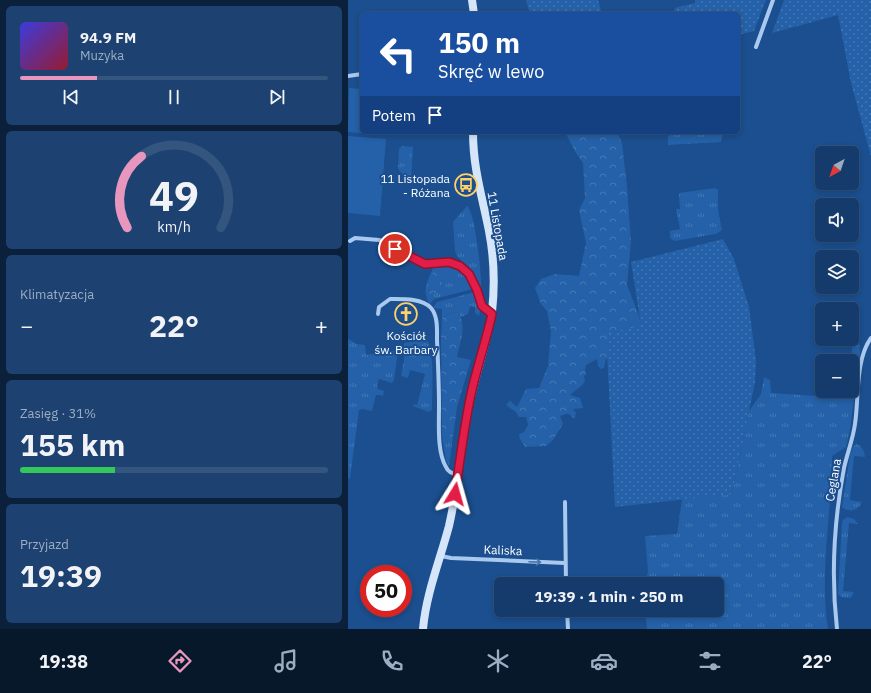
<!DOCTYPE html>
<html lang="pl">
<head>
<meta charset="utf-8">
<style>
  body { margin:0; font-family:"IBM Plex Sans",sans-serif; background:#1d4271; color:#f1f3f6; height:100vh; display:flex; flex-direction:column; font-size:15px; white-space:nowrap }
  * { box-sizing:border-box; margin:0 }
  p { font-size:13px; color:#9dadc1 }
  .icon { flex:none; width:22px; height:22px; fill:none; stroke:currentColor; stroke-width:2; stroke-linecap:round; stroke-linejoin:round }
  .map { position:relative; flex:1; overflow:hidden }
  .sheet { display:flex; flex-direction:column; gap:6px; padding:6px; background:#0b203b; width:348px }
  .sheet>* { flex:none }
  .top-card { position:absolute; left:12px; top:12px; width:380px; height:122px; border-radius:6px; box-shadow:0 2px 6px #0003,0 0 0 1px #33557e; background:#1a4fa0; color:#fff; overflow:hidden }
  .needle { width:26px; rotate:220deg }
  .tools { position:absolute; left:467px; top:146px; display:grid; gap:8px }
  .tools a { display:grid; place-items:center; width:44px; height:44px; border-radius:6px; background:#143b6b; box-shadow:0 2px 6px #0003,0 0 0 1px #33557e; font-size:20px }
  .speed { position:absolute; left:12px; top:565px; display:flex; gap:8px; font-size:20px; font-weight:700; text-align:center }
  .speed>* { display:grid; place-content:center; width:52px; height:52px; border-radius:50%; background:#143b6b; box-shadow:0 2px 6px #0003,0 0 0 1px #33557e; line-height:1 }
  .speed .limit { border:6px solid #d22; background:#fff; color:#111 }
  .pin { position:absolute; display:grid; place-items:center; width:34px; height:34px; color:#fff; margin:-17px; border:2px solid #fff; border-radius:50%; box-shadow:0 1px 4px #0007 }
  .me { position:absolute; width:44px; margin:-22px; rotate:8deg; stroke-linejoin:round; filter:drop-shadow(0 0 3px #0008) }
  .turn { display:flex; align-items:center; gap:14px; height:84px; padding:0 12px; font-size:18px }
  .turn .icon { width:52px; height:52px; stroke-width:2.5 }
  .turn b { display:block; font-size:28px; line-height:34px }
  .then { display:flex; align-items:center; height:38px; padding:0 12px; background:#0003; gap:8px; font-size:15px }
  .big { font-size:30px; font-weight:700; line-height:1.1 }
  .sheet .tile { flex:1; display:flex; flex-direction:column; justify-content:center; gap:6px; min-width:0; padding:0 14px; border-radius:6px; background:#1d4271 }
  .sheet .dial { align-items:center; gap:0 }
  .dial svg { height:104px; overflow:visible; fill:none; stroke:#33557e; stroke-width:7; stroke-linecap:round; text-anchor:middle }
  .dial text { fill:#f1f3f6; stroke:none }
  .song { display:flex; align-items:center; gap:12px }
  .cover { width:48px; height:48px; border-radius:6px; background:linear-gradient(135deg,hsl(240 70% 55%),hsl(350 70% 35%)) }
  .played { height:4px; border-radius:2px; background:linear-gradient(90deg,#e797bd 25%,#33557e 25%) }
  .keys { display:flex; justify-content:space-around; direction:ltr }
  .heat { display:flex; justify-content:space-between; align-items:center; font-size:22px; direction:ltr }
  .charge { height:6px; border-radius:3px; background:linear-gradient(90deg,#34c759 31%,#33557e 0) }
  .trip { position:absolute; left:146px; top:577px; width:230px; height:40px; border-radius:6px; background:#143b6b; box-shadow:0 2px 6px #0003,0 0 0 1px #33557e; font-weight:700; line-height:40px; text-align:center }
  .tabs { display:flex; height:64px; justify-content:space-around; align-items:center; background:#08182b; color:#9dadc1 }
  .tabs .icon { width:28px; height:28px }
  .tabs .active { color:#e797bd }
  .tabs b { font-size:18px; color:#f1f3f6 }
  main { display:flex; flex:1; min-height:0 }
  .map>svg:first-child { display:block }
  .grass { fill:url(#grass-tufts) }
  .forest { fill:url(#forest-crowns) }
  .garden { fill:url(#garden-dots) }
  .pitch { fill:#2461a8 }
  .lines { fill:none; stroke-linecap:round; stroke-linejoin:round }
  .minor { stroke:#a9c9ee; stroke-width:4 }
  .secondary { stroke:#d6e6fa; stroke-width:8 }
  .oneway { stroke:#4674ac }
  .route-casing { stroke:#92132f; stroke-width:10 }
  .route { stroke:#e11d48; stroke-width:7 }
  .labels { text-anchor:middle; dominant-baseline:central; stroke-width:4; stroke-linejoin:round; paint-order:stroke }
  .poi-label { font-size:12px; fill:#fff; stroke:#1b4f8f; text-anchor:end }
  .street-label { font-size:12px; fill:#fff; stroke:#1b4f8f }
</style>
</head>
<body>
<main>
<section class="sheet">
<div class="tile">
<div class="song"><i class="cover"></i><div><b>94.9 FM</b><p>Muzyka</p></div></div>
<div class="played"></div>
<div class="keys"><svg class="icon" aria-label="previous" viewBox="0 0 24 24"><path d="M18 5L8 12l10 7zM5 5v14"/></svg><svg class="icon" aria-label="pause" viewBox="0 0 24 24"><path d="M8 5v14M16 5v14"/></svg><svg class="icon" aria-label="next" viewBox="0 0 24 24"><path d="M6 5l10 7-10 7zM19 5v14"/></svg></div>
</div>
<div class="tile dial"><svg viewBox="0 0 100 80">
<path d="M14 69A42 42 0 1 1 86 69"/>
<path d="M14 69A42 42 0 0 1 25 14" stroke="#e797bd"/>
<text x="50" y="56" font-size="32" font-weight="700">49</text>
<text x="50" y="72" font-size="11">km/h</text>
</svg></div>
<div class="tile"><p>Klimatyzacja</p>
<div class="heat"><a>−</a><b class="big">22°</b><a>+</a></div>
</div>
<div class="tile"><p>Zasięg · 31%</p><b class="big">155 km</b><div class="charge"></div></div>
<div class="tile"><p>Przyjazd</p><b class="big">19:39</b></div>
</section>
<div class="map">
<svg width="523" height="629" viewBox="0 0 523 629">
  <defs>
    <pattern id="grass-tufts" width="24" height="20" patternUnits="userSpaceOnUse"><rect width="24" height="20" fill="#2461a8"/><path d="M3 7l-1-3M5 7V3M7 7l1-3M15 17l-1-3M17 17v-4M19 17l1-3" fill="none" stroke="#4579b5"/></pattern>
    <pattern id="forest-crowns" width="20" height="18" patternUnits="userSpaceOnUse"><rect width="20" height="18" fill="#2461a8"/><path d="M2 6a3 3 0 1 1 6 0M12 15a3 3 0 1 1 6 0" fill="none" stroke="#4579b5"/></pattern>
    <pattern id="garden-dots" width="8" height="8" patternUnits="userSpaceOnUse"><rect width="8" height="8" fill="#2461a8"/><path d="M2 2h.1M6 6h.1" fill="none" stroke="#4579b5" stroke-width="1.8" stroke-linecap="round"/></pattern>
  </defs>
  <rect width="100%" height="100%" fill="#1b4f8f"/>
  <!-- grass -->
  <g class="grass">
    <polygon points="325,132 375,132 373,142 320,145 320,136 325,133"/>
    <polygon points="54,146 65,147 63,180 56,176 50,169 51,149"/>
    <polygon points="367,188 370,190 370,210 374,230 368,234 326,241 322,238 322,231 332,229 328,209 332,209 331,193"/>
    <path d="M119,206c9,6 16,80 14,92l-5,-19 -9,-13 -10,-10 -2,-5 -2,-29z"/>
    <path d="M97,265c16,2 23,7 28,24l-39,10 -4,5c-9,-13 -2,-24 4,-38z"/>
    <polygon points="127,292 132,311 131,316 127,313 127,307 122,306 120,314 113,317 109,312 103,313 94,318 94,309 85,308 89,302"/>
    <path d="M504,315l7,27 1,10 -10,77 -4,18 -14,9c0,56 -13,117 -4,173h-181l-2,-19h72v-26h-72l3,-13 -3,-35 32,-2 5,-35 50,-5 17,-83 12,-17 3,-17 6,3 1,13 75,5 1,-7h5v-30h-1c2,-16 1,-30 1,-46z"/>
    <polygon points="0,339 9,344 17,345 18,355 50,350 46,380 44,383 31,379 29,385 30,389 36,391 35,396 32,395 28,395 24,411 14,409 11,410 2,479 0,478"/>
    <path d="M79,340c8,10 5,56 5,70l-3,2 -16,-6v-2l4,1 8,-31 -15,-4 -2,8 -7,-2 3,-16v-17z"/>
    <polygon points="94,436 99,438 105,437 101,466 98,460"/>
    <path d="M508,444c5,1 9,7 9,13l-11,-1 -4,44 12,2c-4,9 -13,11 -20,5l8,-52 3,-8z"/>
    <polygon points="499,517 506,519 510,524 501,523 495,591 506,592 504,596 502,598 493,597 490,594 494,523 495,520"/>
  </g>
  <!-- forest -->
  <g class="forest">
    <path d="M217,132h52l5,11 5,43 4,56 -4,43 11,28 8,29 -33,26 -7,-10 -2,10 -3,1 -3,-3 -1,-7 -11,6 -1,5 1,4 -2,2 1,5c-5,8 -9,8 -15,14l10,3 3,10 -10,1 3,4 -1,4 -2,1 -4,-4h-3l-6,2 3,8 -10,16 -7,6 -21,1 -5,-8 -1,-5 5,-2 4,-7 -2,-8h-7l-3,-5 -10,-7 4,-4 7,6 9,-18 13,-1 9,-22 3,-35 -4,-20 -6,-7 -6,-16 6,-9 14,-5 24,2 7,-33 -7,-33 6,-12 -2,-35 -7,-10z"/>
    <path d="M96,266c0,8 -2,25 -10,28 -2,1 -5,1 -7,1l-1,-5 9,-22z"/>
    <path d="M109,312c11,12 3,31 0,45l14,3 -14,47 -4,30 -6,1 -5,-2 -1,-98 1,-20 9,-5z"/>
  </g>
  <!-- garden -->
  <g class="garden">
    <polygon points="178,0 250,0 254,14 182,14"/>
    <polygon points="347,0 418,0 406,31 390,35 390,14 325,14 327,8 347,3"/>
    <polygon points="436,0 523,0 523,156 503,83 490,15 424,33"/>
    <polygon points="375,239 386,259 401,307 408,361 407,382 384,494 267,507 258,333 293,326 283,262"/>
  </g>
  <!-- pitch -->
  <g class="pitch">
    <polygon points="1,88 14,89 14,132 24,132 23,134 0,132"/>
    <polygon points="0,136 38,139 32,216 0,213"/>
  </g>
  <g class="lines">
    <!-- minor -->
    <g class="minor">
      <polyline points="408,47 425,0"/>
      <polyline points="0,76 14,74"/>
      <polyline points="2,241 7,238 31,240 38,242 47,249 77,264 101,262 112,266 121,274 129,290 133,306 144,314"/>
      <path d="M30,314l1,-7 11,-8c12,0 32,-1 41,9 7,8 6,22 6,32 1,22 2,45 2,67 0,18 -2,45 7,60 2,5 7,7 12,8"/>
      <polyline points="217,502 218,584"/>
      <polyline points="93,556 103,558 217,563"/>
      <polyline points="219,610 220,629"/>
      <path d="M489,629c-6,-53 -3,-108 7,-161 3,-14 9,-29 11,-44 4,-25 0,-64 16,-86"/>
    </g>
    <!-- secondary -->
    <g class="secondary">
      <polyline points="124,0 126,14"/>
      <path d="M75,629c3,-35 17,-69 26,-103 9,-39 12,-80 20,-120 6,-31 18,-62 23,-94 3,-27 2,-55 -3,-81 -7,-35 -16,-63 -16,-99"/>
    </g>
  </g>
  <!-- one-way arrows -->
  <defs><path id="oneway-shaft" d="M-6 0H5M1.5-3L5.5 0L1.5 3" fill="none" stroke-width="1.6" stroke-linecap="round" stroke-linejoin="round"/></defs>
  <use class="oneway" href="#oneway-shaft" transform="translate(187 562) rotate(2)"/>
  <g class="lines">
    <!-- route casing -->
    <g class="route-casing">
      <path id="route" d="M47,249l30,15 24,-2 11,4 9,8 8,16 5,16 10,8c-6,27 -15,53 -21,80 -7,33 -11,67 -16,100"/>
    </g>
    <!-- route -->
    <use href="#route" class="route"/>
  </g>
  <!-- icons -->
  <defs>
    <g id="bus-ring" transform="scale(1.15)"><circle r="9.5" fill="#1b4f8f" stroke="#ffd166" stroke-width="1.5"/><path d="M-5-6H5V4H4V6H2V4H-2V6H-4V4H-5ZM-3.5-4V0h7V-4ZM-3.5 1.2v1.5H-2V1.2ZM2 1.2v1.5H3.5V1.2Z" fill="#ffd166"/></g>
    <g id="church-ring" transform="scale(1.15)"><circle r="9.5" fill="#1b4f8f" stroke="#ffd166" stroke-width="1.5"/><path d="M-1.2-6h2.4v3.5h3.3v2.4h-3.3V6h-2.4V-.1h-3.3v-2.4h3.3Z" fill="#ffd166"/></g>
  </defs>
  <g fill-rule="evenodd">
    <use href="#bus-ring" x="118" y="185"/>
    <use href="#church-ring" x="58" y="314"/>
  </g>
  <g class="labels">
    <!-- poi labels -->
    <g class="poi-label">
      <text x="102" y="178">11 Listopada<tspan x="102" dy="14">- Różana</tspan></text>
      <text x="58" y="335" text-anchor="middle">Kościół<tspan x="58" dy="14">św. Barbary</tspan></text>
    </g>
    <!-- street labels -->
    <g class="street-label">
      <text transform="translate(150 226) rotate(80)">11 Listopada</text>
      <text transform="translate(485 480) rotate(-80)">Ceglana</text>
      <text transform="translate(155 550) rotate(2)">Kaliska</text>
    </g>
  </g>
</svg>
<div class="tools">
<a><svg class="needle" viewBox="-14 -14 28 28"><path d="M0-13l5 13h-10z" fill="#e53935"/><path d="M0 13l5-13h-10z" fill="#9dadc1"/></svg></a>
<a><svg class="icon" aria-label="sound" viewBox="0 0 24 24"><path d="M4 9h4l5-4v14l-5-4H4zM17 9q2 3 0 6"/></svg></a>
<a><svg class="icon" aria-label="layers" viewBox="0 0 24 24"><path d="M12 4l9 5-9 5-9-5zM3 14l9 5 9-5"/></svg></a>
<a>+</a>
<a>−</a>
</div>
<div class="speed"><div class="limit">50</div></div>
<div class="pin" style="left:47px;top:249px;background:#d93025"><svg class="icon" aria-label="arrive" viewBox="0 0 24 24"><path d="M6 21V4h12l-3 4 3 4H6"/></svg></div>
<svg class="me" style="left:107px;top:494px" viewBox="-20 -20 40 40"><path d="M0-17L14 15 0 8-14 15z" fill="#e11d48" stroke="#fff" stroke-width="4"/></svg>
<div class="trip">19:39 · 1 min · 250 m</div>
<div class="top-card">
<div class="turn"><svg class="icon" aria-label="left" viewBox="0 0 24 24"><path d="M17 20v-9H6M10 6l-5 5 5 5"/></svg><div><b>150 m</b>Skręć w lewo</div></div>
<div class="then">Potem<svg class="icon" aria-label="arrive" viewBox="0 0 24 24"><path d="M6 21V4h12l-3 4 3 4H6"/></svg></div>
</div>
</div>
</main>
<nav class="tabs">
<b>19:38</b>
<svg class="icon active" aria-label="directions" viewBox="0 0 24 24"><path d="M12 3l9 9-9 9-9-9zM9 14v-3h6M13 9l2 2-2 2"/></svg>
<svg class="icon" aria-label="music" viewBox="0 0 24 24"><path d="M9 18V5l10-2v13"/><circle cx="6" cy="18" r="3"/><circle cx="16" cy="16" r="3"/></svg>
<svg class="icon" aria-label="phone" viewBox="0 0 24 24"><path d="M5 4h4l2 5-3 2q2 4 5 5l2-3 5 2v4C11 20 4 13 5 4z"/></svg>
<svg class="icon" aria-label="climate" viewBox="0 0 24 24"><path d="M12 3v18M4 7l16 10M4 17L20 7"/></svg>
<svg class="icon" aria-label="car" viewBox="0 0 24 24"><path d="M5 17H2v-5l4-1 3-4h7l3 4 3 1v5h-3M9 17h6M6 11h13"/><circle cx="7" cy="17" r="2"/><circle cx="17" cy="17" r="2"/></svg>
<svg class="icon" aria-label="filters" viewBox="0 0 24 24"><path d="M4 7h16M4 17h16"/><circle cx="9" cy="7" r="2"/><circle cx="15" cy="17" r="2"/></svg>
<b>22°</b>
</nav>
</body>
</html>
